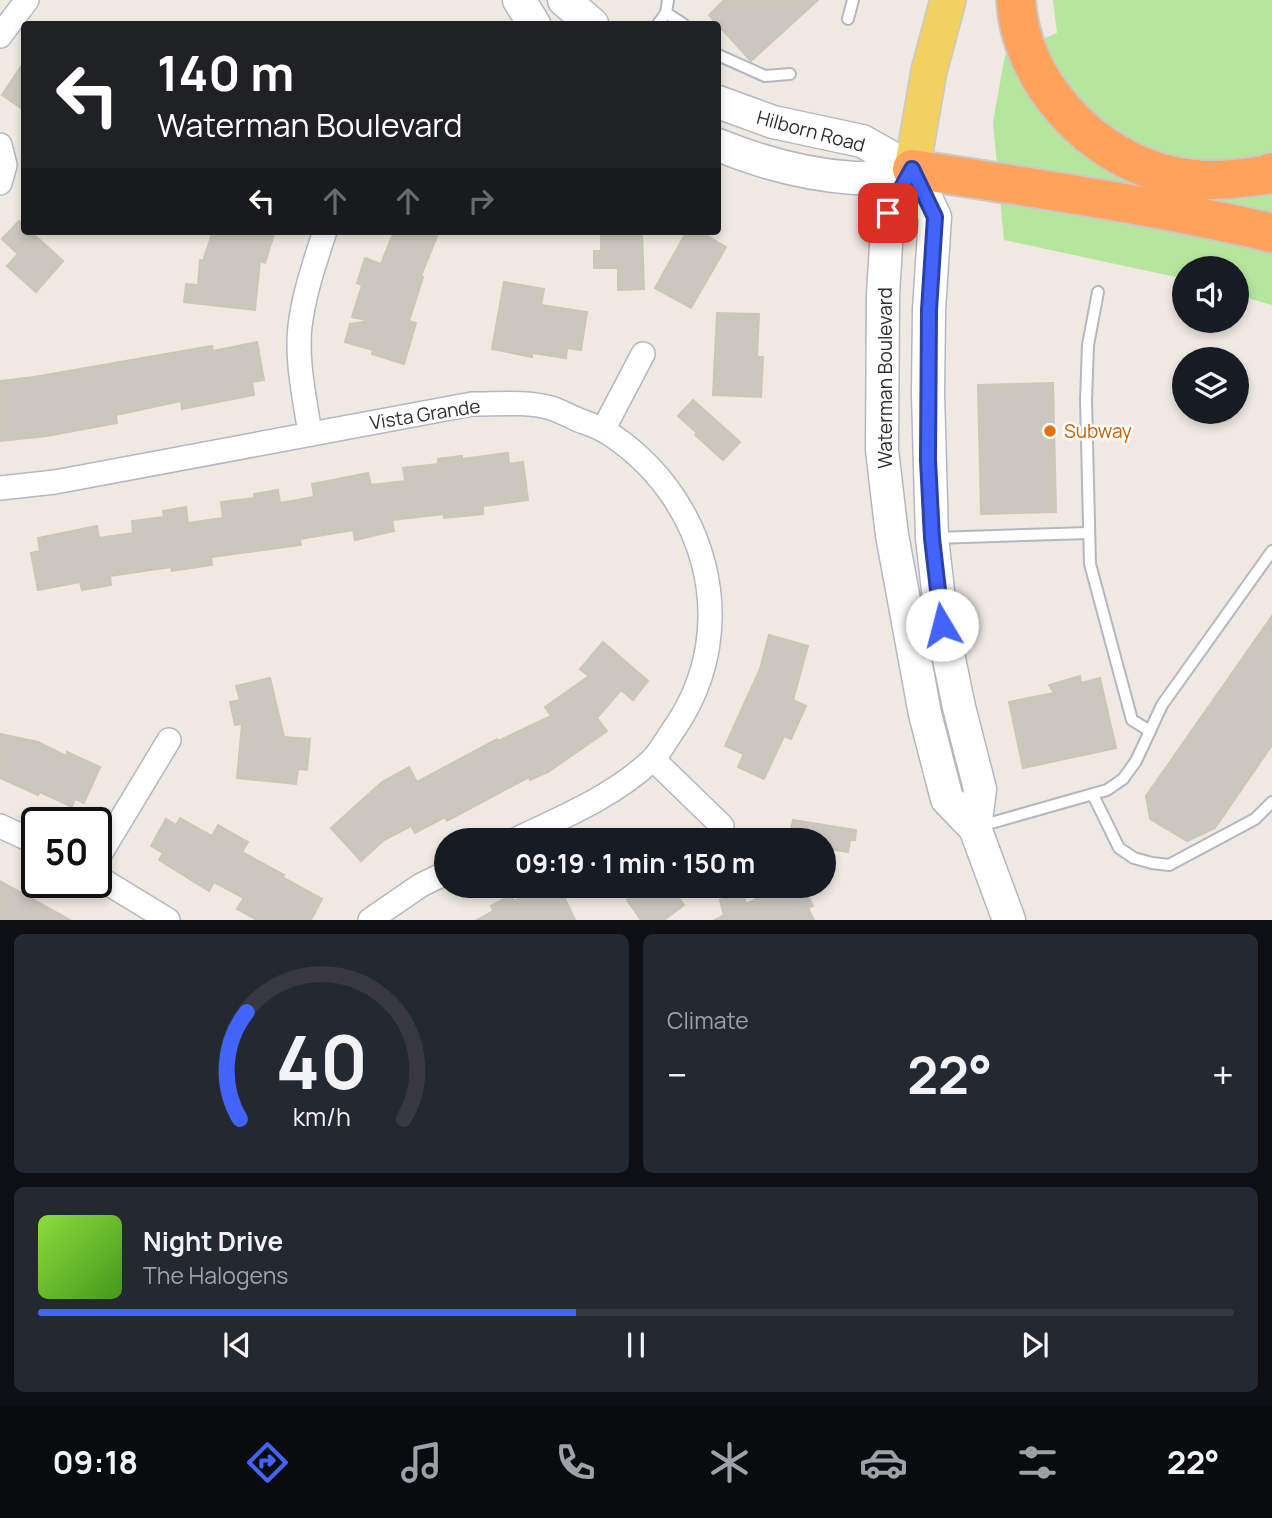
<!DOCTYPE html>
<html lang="en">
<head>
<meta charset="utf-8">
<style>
  body { margin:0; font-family:Manrope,sans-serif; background:#242831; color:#f1f3f6; height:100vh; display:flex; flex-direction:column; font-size:26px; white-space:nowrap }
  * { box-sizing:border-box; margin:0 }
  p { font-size:23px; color:#9ea1a6 }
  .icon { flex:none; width:38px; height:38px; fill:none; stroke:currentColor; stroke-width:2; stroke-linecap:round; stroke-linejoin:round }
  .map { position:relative; height:920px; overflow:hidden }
  .details { display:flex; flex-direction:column; gap:14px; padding:14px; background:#0d0f14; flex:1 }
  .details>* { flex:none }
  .guide { position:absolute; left:21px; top:21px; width:700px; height:214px; border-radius:7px; box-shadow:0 4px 10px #0003; background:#202124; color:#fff; overflow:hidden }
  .fabs { position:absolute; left:1172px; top:256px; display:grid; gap:14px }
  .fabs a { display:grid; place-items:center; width:77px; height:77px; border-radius:50%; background:#171b24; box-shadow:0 4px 10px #0003; font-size:35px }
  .speed { position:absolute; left:21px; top:807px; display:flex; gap:14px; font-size:35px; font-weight:700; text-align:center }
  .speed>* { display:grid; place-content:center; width:91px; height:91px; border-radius:50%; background:#171b24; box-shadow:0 4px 10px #0003; line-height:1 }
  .speed .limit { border:4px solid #111; border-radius:10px; background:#fff; color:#111 }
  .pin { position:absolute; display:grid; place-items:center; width:60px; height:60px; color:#fff; margin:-30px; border-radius:14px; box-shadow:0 4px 10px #0006 }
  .me { position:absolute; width:77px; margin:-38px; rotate:352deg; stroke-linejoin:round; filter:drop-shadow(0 0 5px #0008) }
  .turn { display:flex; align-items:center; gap:24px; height:147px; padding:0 21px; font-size:32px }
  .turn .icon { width:91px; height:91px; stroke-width:2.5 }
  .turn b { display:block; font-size:49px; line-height:60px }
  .lanes { display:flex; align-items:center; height:66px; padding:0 21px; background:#0003; justify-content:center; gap:35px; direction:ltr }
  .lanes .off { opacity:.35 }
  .big { font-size:52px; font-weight:700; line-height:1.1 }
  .details .widget { flex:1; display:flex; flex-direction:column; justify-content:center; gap:10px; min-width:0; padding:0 24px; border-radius:10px; background:#242831 }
  .details .dial { align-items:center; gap:0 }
  .dial svg { height:182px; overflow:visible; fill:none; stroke:#363941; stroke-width:7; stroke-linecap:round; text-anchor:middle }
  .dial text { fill:#f1f3f6; stroke:none }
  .song { display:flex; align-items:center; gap:21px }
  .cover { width:84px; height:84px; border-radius:10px; background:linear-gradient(135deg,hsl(90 70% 55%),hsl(100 70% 35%)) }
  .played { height:7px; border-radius:4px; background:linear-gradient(90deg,#4264fb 45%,#363941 45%) }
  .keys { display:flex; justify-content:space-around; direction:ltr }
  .heat { display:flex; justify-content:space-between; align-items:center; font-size:38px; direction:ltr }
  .details .tiles { flex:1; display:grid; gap:14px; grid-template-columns:1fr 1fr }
  .widget:last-child { grid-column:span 2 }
  .trip { position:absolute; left:434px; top:828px; width:402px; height:70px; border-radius:35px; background:#171b24; box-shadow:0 4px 10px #0003; font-weight:700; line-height:70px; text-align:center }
  .tab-bar { display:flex; height:112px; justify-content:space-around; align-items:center; background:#090b0e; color:#9ea1a6 }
  .tab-bar .icon { width:49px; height:49px }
  .tab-bar .active { color:#4264fb }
  .tab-bar b { font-size:32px; color:#f1f3f6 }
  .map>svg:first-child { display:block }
  .green { fill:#b6e59e }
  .building { fill:#cbc7bf; stroke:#cbc5ba; stroke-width:2 }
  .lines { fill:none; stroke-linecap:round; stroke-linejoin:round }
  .lane-casing { stroke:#b4b7c1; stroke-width:14 }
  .street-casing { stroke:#b4b7c1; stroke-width:26 }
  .secondary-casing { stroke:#b4b7c1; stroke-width:35 }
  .primary-casing { stroke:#c9c9c9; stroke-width:38 }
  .highway-casing { stroke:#c9c9c9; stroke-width:42 }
  .lane { stroke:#fff; stroke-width:10 }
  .street { stroke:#fff; stroke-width:23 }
  .secondary { stroke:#fff; stroke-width:32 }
  .primary { stroke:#f2d163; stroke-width:35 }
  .highway { stroke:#ffa35c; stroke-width:38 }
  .route-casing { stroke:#2b41a3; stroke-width:18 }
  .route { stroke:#4264fb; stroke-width:12 }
  .food-dot { fill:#e8710a; stroke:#fff; stroke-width:2.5 }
  .labels { text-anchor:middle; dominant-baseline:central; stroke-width:5; stroke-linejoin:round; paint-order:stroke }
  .street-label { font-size:19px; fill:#2e2e2e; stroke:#fff }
  .food-label { font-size:19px; fill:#c56008; stroke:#fff; text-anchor:start }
</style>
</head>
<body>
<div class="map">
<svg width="1272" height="920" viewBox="0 0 1272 920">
  <rect width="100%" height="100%" fill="#efe9e1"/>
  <!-- green -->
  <polygon class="green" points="1053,0 1272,0 1272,305 1237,295 1237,268 1185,268 1185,279 1004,240 993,122 1005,55 1057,33"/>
  <!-- building -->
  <g class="building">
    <polygon points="724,0 818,0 751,61 709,15"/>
    <polygon points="24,62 24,110 2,95"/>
    <polygon points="19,221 24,226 24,231 30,231 63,261 36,292 7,266 18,254 2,239"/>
    <polygon points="213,231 275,231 265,263 260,261 255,310 184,302 186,284 198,285 200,260 203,261"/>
    <polygon points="394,231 439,231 421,276 423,277 409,321 416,323 404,364 372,354 373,350 345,342 350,324 370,321 352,317 362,285 357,283 365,258 381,264"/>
    <polygon points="601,231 642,231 644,289 618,290 618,268 594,268 594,251 601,251"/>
    <polygon points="687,231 699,231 726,247 691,308 655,288"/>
    <polygon points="504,282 544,289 541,305 587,312 581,350 567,348 566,358 532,353 532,357 492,349"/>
    <polygon points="717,313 759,314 757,357 763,357 761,397 713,395"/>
    <polygon points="257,342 264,380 252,382 254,395 182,409 181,401 116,415 117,423 47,436 0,441 0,381 34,377 212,346 213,351"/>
    <polygon points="1053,383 1056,512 981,514 978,385"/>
    <polygon points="693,400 740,442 723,460 695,435 697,433 678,416"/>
    <polygon points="508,453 509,464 523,462 528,500 483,506 483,514 444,518 444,514 392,520 394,531 355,540 353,530 300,539 301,545 211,557 212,565 172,571 171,567 110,576 111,585 82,590 80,582 38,590 31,553 40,551 38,538 97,526 99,538 133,533 132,521 164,517 163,511 186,507 188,523 223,518 221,502 254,498 254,494 278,490 280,503 314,497 312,484 368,473 371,485 405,481 403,468 438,464 438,459 462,456 462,459"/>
    <polygon points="1272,616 1272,745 1215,828 1187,841 1150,819 1146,796"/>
    <polygon points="769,635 808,646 793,700 806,706 791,739 784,736 764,779 738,767 744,754 725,746 760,669"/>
    <polygon points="603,642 648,681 633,700 621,690 597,718 607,731 548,772 530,780 529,777 447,821 445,817 415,833 411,826 384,840 361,861 331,828 382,782 409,767 417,782 497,739 498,741 551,716 545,707 589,676 580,669"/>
    <polygon points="1080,676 1081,683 1100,678 1116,748 1023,768 1009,702 1054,693 1049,685"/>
    <polygon points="270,678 284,737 310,739 307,770 298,769 296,784 237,778 242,724 235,725 230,702 240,700 236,686"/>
    <polygon points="0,734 38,742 66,756 67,752 100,767 84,803 75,799 72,807 40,792 38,795 0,778"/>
    <polygon points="180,818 212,836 218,825 248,842 242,852 284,875 282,877 322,899 311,920 257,920 237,909 244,898 214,882 209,891 159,860 163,853 151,846 166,819 176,825"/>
    <polygon points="793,820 856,830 855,840 850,840 848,852 824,848 824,840 789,840"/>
    <polygon points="0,881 70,920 0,920"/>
    <polygon points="545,886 559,886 575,920 477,920 493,911 491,906 511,895 514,901"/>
    <polygon points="647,886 670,886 684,905 664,920 641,920 627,900"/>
    <polygon points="783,886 803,886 813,906 808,908 814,920 715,920 724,915 720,900 743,894 746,904"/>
  </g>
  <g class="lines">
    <!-- lane casing -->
    <g class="lane-casing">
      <g id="lane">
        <polyline points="666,13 683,24"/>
        <polyline points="848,19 853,0"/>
        <polyline points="658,24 666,13 668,0"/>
        <polyline points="718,55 765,76 790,74"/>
        <polyline points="1098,292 1088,345 1086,400 1090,564 1132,720 1150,731"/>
        <polyline points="935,538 1088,533"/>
        <polyline points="1093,795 1119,848 1134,858 1152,863 1169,865 1255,819 1272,802"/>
        <polyline points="977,827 1107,790 1123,779 1136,761 1162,705 1272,551"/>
      </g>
    </g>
    <!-- street casing -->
    <g class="street-casing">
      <g id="street">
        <polyline points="0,36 27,0"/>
        <polyline points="0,145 5,165 0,183"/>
        <polyline points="603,430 643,354"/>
        <path d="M310,434c-5,-35 -14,-73 -10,-108 4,-33 15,-64 25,-95"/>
        <path d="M0,488l55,-6 417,-78c26,0 54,-3 79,4 10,3 20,9 30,13 8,3 17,6 24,10 100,62 139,194 71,295 -8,11 -15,25 -24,34 -39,37 -90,57 -137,80"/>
        <polyline points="653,759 722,826"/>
        <polyline points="0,826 37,843"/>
        <polyline points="96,861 169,740"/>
        <polyline points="96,876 168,920"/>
        <polyline points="370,920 421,885 446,873"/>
      </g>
    </g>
    <!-- secondary casing -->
    <g class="secondary-casing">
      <g id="secondary">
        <polyline points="519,0 534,24"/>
        <polyline points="564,0 592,24"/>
        <polyline points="718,102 773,122 862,141 912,169"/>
        <path d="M718,145c42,17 90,30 136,33 18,1 40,-6 58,-9"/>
        <polyline points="912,169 888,213 883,295 882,450 892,535 925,714 947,799 975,828 1009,920"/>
        <polyline points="912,169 935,217 929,310 928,394 932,538 942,625 959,707 980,789 975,828"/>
      </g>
    </g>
    <!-- primary casing -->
    <g class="primary-casing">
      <polyline id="primary" points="912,169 929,71 948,0"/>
    </g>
    <!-- highway casing -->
    <g class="highway-casing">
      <g id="highway">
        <path d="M1016,0c4,81 75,157 153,175 34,8 62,5 96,0l7,-3"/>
        <path d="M912,169c120,19 241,36 360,64"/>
      </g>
    </g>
    <!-- lane -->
    <use href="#lane" class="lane"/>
    <!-- street -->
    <use href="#street" class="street"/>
    <!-- secondary -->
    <use href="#secondary" class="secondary"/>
    <!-- primary -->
    <use href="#primary" class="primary"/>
    <!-- highway -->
    <use href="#highway" class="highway"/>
  </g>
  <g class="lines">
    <!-- route casing -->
    <g class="route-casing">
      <polyline id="route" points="888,213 912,169 935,217 929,310 928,460 932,538 942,625"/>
    </g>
    <!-- route -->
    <use href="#route" class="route"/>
  </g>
  <!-- markers -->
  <circle class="food-dot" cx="1050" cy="431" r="7"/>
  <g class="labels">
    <!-- street labels -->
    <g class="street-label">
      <text transform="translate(811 131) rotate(15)">Hilborn Road</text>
      <text transform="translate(885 378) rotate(-90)">Waterman Boulevard</text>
      <text transform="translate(425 414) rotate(-9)">Vista Grande</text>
    </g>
    <!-- food labels -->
    <g class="food-label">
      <text x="1064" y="431">Subway</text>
    </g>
  </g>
</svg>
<div class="fabs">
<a><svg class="icon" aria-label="sound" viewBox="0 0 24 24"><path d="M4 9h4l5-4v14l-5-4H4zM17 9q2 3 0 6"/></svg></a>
<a><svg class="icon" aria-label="layers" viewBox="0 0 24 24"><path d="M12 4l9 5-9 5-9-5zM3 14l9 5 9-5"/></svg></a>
</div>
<div class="speed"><div class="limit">50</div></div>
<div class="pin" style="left:888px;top:213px;background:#d93025"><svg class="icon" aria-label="arrive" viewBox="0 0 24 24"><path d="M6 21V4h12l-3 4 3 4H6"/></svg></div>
<svg class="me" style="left:942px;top:625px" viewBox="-20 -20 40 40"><circle r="19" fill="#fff"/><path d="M0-13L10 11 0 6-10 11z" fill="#4264fb"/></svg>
<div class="trip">09:19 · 1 min · 150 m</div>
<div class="guide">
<div class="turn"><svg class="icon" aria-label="left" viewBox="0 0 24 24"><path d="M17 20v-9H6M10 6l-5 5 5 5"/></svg><div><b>140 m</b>Waterman Boulevard</div></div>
<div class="lanes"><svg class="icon" aria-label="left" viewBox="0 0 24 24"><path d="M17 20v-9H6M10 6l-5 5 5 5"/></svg><svg class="icon off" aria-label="ahead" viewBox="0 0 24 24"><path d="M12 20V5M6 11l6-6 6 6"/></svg><svg class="icon off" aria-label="ahead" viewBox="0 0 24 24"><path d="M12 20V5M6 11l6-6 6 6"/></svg><svg class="icon off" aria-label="right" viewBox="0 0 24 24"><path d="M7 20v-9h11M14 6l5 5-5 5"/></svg></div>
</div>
</div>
<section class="details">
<div class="tiles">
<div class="widget dial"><svg viewBox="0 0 100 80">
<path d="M14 69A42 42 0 1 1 86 69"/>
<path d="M14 69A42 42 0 0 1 17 22" stroke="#4264fb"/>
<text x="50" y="56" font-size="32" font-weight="700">40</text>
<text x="50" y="72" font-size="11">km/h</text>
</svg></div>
<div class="widget"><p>Climate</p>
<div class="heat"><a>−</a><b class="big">22°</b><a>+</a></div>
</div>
<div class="widget">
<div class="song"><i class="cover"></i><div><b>Night Drive</b><p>The Halogens</p></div></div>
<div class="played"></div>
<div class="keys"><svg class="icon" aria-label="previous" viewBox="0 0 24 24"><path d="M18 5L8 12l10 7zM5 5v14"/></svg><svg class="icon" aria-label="pause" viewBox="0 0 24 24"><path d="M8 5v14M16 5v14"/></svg><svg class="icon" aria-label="next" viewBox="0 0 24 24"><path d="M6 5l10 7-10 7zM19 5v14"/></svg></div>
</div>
</div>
</section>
<nav class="tab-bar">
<b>09:18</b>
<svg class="icon active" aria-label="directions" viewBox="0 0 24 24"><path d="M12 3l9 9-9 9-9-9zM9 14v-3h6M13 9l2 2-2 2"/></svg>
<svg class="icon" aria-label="music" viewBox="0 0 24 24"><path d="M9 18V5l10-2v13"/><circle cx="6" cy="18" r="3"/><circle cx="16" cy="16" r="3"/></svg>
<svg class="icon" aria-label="phone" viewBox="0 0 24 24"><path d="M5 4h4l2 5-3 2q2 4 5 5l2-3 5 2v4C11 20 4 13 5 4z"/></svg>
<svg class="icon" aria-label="climate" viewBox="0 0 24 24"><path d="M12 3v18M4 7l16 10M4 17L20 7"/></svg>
<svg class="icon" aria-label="car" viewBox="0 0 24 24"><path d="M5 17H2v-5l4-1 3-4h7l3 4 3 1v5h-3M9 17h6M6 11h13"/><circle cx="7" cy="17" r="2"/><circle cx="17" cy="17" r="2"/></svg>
<svg class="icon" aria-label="filters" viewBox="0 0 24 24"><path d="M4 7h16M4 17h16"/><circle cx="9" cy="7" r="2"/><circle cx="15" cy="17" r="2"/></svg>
<b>22°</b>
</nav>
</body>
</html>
